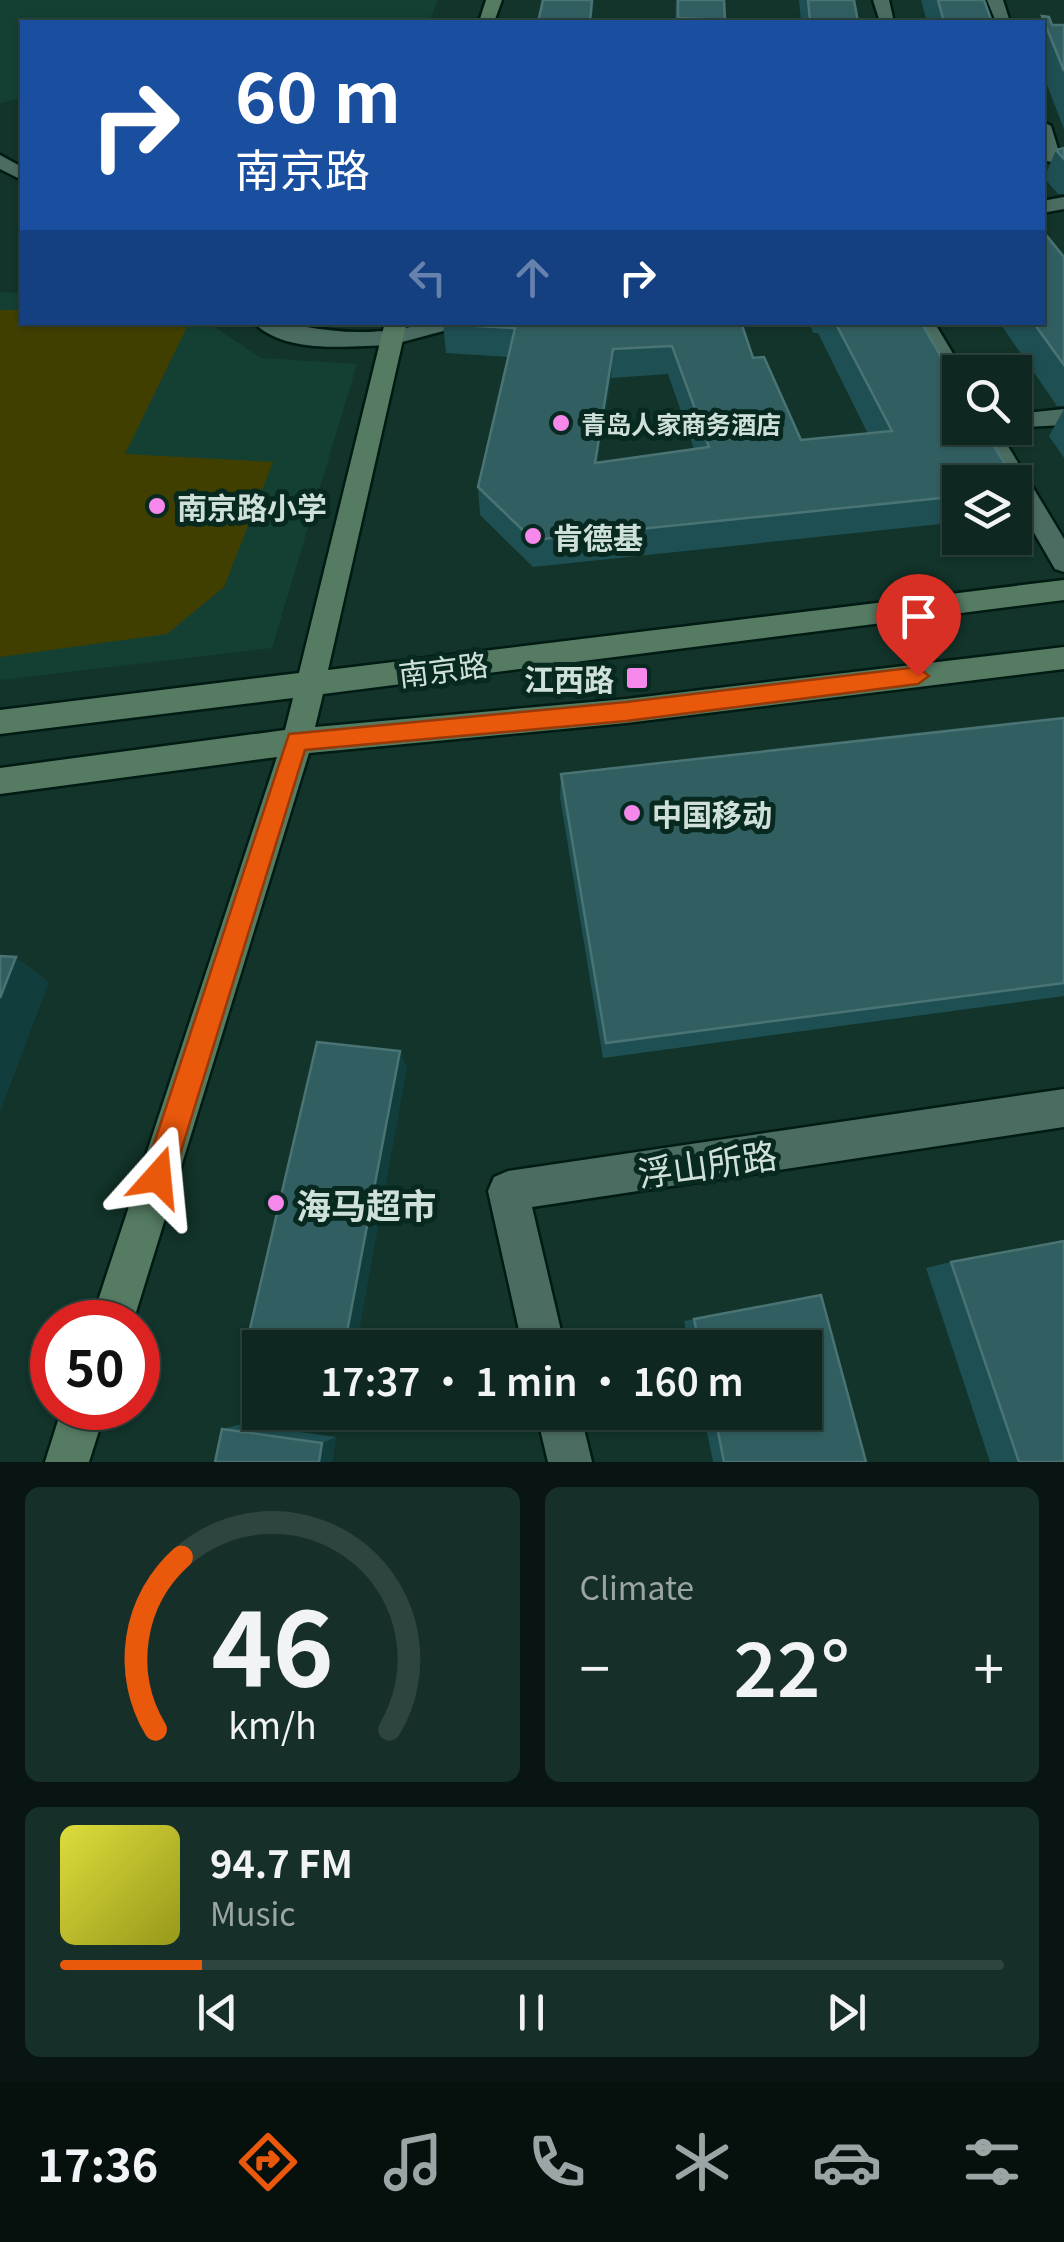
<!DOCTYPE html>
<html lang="en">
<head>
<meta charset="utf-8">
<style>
  body { margin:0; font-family:Georgia,"Noto Sans SC",serif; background:#172f29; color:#f1f3f6; height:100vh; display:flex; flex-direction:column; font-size:38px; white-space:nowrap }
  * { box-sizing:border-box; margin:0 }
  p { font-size:32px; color:#9ba5a5 }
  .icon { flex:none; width:55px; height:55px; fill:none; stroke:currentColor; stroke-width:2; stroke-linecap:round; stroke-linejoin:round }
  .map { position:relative; height:1462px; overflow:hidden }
  .side { display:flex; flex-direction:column; gap:25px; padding:25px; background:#081512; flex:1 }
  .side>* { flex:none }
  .top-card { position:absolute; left:20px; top:20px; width:1025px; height:305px; border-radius:0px; box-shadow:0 2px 8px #0004,0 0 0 2px #2e443e; background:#1a4fa0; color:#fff; overflow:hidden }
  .controls { position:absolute; left:942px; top:355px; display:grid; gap:20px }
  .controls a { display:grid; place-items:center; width:90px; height:90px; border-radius:0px; background:#0e2720; box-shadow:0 2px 8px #0004,0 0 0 2px #2e443e; font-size:50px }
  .speed { position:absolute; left:30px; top:1300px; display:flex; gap:20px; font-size:50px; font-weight:700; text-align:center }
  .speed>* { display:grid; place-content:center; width:130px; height:130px; border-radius:50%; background:#0e2720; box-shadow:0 2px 8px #0004,0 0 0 2px #2e443e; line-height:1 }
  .speed .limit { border:15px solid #d22; background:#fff; color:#111 }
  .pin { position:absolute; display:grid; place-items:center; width:85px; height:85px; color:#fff; margin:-102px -42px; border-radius:50% 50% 50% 0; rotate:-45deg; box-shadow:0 0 10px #0007 }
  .pin .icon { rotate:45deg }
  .me { position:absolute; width:110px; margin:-55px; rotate:18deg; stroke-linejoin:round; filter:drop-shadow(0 0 8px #0008) }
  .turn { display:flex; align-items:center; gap:35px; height:210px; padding:0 50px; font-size:45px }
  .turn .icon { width:130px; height:130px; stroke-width:2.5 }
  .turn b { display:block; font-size:70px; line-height:85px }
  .lanes { display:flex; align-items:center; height:95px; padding:0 50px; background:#0003; justify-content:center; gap:50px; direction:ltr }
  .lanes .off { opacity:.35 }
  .big { font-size:75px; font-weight:600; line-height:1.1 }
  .side .tile { flex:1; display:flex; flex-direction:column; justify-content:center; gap:15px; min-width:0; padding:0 35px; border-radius:15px; background:#172f29 }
  .side .dial { align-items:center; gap:0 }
  .dial svg { height:260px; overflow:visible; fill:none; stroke:#2e443e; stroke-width:7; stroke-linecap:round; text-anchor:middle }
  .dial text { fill:#f1f3f6; stroke:none }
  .song { display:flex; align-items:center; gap:30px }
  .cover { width:120px; height:120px; border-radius:15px; background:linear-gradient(135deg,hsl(60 70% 55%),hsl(60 70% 35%)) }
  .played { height:10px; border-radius:5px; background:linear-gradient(90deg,#ea580c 15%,#2e443e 15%) }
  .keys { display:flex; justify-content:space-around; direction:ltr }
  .heat { display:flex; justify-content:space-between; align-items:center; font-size:55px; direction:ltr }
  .side .tiles { flex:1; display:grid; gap:25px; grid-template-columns:1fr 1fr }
  .tile:last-child { grid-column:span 2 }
  .trip { position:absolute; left:242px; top:1330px; width:580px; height:100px; border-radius:0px; background:#0e2720; box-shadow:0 2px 8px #0004,0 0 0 2px #2e443e; font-weight:600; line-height:100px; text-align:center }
  .dock { display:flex; height:160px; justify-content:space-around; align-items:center; background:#06100d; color:#9ba5a5 }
  .dock .icon { width:70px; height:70px }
  .dock .selected { color:#ea580c }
  .dock b { font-size:45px; color:#f1f3f6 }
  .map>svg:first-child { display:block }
  .built { fill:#144034 }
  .green { fill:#413f00 }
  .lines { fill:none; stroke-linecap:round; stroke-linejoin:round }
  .pedestrian-casing { stroke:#001b13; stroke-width:5 }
  .minor-casing { stroke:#001b13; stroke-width:5 }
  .secondary-casing { stroke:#001b13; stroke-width:5 }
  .pedestrian { fill:#4a6c61; fill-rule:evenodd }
  .minor { fill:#4a6c61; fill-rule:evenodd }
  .secondary { fill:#557b62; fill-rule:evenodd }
  .wall { fill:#1e4f53; fill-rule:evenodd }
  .shaded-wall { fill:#113e3d }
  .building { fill:#315f61; stroke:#4a7374; stroke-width:2.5; fill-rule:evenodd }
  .route { fill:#ea580c; stroke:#983908; stroke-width:2.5 }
  .poi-dot { fill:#f788eb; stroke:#072920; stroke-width:4 }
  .labels { text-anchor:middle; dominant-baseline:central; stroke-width:10; stroke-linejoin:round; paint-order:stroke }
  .far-poi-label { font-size:25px; font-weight:bold; fill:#cee0d9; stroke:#072920; text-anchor:start }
  .poi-label { font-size:30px; font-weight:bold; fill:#cee0d9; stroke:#072920; text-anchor:start }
  .street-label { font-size:30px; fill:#cee0d9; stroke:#072920 }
  .near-street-label { font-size:35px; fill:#cee0d9; stroke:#072920 }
  .near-poi-label { font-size:35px; font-weight:bold; fill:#cee0d9; stroke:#072920; text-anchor:start }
</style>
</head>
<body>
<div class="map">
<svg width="1064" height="1462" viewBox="0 0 1064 1462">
  <rect width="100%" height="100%" fill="#12342a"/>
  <!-- built -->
  <g class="built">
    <polygon points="0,0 438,0 429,22 22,22 22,98 0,103"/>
    <polygon points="0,292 22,293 22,322 209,323 261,358 357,364 272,648 0,680"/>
  </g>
  <!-- green -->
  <polygon class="green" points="0,310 22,310 22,322 188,325 125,454 273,462 224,587 167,634 0,657"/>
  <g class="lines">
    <!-- pedestrian casing -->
    <g class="pedestrian-casing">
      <g id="pedestrian">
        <polygon points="1064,197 1064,209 1042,213 1042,201"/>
        <polygon points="433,322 477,322 391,345 380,338 383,333"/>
      </g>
    </g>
    <!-- minor casing -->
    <g class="minor-casing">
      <g id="minor">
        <polygon points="873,0 889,0 894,22 880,22"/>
        <polygon points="987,0 1003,0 1010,22 996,22"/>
        <polygon points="1042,121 1051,126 1063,165 1047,161"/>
        <polygon points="0,155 22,167 22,180 0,169"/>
        <path d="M253,322c37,0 73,11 111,10 14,0 28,-4 38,6l-11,7c-42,1 -106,10 -138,-23z"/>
        <polygon points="912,322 934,322 964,372 960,372 960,392 952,390"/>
        <polygon points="1064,409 1064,425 1007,428 1015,428 1015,414"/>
        <polygon points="973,428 997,428 1064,539 1064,572 1055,569 1015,500 1015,482 1005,482"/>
        <polygon points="1064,1089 1064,1127 532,1207 565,1348 523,1348 488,1191 494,1177 508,1171"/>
        <polygon points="536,1412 580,1412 592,1462 548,1462"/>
      </g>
    </g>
    <!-- secondary casing -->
    <g class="secondary-casing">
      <g id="secondary">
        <polygon points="486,0 502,0 494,22 479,22"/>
        <polygon points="385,322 407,322 328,670 1064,580 1064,600 323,694 315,727 626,699 1064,647 1064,669 626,723 309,753 133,1322 91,1322 277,757 0,794 0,768 285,730 293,698 0,734 0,710 299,673"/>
        <polygon points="62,1408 106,1408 89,1462 45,1462"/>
      </g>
    </g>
    <!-- pedestrian -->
    <use href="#pedestrian" class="pedestrian"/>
    <!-- minor -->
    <use href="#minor" class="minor"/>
    <!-- secondary -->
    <use href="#secondary" class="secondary"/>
  </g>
  <!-- wall -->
  <g class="wall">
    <polygon points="676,0 724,0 725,22 675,22"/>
    <polygon points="799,0 854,0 858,22 801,22"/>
    <polygon points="921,0 984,0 992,22 927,22"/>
    <polygon points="1042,16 1052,25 1064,25 1064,129 1042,72 1042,22 1039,22"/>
    <polygon points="1064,148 1064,194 1058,194 1044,178 1056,150"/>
    <polygon points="1064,257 1064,406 1057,406 999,322 1042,322"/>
    <path d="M741,322l12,36 48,82 67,-6 -50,-101h-5l-4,-11h112l100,168 -6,10v-18h-55v40l-427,45 -53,-52 -2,-28 31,-130 -63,-4 -3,-29zM668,374l26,75 -97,14 14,-85z"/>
    <polygon points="1064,409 1064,458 1049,436"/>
    <polygon points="1064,718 1064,996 603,1058 560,797 561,774"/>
    <polygon points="951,1262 1064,1462 990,1462 926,1268"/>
    <polygon points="821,1295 866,1462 713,1462 703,1412 805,1412 805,1348 689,1348 684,1321"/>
    <polygon points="242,1424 336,1437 332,1462 215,1462 222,1429"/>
  </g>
  <!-- shaded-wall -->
  <g class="shaded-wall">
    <polygon points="592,0 594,0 592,22 590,22"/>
    <polygon points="613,349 611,378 593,491 595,463"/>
    <polygon points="16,957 49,982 0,1112 0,998"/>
    <polygon points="400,1051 407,1068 356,1348 344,1348"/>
    <polygon points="336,1437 332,1462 319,1462 322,1443"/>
  </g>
  <!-- building -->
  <g class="building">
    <polygon points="543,0 592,0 590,22 538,22"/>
    <polygon points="678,0 724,0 725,20 678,18"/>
    <polygon points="808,0 854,0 858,22 810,21"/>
    <polygon points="938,0 984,0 992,22 944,22"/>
    <polygon points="1042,16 1049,17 1052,25 1064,25 1064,71"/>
    <polygon points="1064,148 1064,159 1056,150"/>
    <polygon points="1042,230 1064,257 1064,365 1033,322 1042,322"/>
    <path d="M444,322h297l12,36 11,-1 37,83 91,-9 -57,-109h86l39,67v39h23l38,62h-6v-8h-55v14l-427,44 -55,-53 37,-159 -72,-4zM672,346l37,101 -114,16 18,-114z"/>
    <polygon points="1064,718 1064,983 606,1043 561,774"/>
    <polygon points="0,956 16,957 0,998"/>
    <polygon points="317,1042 400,1051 344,1348 260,1348 260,1352 245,1350"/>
    <polygon points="1064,1241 1064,1462 1019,1462 951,1262"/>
    <polygon points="821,1295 866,1462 724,1462 714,1412 805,1412 805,1348 700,1348 694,1319"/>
    <polygon points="222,1429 322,1443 319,1462 215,1462"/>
  </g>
  <!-- route -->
  <polygon class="route" points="918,667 929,676 918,684 626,721 305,750 173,1177 168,1188 158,1192 148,1188 143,1177 289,734 626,702"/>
  <!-- markers -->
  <g class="poi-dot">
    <circle cx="561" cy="423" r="10"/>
    <circle cx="157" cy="506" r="10"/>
    <circle cx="533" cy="536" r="10"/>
    <rect x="625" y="666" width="24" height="24" rx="5"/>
    <circle cx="632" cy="813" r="10"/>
    <circle cx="276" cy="1203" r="10"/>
  </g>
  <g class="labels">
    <!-- far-poi labels -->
    <g class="far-poi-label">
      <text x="581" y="423">青岛人家商务酒店</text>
    </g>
    <!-- poi labels -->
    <g class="poi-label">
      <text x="177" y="506">南京路小学</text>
      <text x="553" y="536">肯德基</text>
      <text x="614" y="678" text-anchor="end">江西路</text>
      <text x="652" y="813">中国移动</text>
    </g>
    <!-- street labels -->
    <g class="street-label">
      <text transform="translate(443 668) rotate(-7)">南京路</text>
    </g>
    <!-- near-street labels -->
    <g class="near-street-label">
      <text transform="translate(707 1162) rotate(-8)">浮山所路</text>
    </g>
    <!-- near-poi labels -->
    <g class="near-poi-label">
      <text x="296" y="1203">海马超市</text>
    </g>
  </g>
</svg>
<div class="controls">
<a><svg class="icon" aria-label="search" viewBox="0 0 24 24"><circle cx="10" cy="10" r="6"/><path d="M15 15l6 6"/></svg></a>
<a><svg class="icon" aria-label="layers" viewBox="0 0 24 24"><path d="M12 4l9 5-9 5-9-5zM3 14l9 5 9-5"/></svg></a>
</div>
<div class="speed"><div class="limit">50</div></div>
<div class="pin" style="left:918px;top:676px;background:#d93025"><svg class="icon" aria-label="arrive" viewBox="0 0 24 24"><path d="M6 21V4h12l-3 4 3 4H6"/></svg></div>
<svg class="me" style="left:158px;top:1177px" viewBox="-20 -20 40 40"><path d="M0-17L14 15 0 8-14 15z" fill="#ea580c" stroke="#fff" stroke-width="4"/></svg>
<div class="trip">17:37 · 1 min · 160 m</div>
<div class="top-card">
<div class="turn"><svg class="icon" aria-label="right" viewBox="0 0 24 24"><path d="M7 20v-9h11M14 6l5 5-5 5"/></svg><div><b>60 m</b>南京路</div></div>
<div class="lanes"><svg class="icon off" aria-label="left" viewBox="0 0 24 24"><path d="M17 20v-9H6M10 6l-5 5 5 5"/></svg><svg class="icon off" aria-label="ahead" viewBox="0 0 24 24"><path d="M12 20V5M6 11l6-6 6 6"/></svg><svg class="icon" aria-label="right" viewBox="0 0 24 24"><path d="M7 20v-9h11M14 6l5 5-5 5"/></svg></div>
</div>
</div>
<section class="side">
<div class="tiles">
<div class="tile dial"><svg viewBox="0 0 100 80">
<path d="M14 69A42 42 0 1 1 86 69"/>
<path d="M14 69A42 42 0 0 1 22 16" stroke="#ea580c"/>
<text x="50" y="56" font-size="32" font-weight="700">46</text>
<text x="50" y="72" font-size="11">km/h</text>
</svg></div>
<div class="tile"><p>Climate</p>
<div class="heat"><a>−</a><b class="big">22°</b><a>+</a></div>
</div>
<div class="tile">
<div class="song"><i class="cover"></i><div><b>94.7 FM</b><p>Music</p></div></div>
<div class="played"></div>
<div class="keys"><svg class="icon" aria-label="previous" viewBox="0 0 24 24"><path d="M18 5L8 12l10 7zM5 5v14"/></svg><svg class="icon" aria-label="pause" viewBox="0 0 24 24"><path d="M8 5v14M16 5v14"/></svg><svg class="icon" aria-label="next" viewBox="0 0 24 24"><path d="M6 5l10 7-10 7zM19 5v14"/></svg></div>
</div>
</div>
</section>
<nav class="dock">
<b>17:36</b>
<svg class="icon selected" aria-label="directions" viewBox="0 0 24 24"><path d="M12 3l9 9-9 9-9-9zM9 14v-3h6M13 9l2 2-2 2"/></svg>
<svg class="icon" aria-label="music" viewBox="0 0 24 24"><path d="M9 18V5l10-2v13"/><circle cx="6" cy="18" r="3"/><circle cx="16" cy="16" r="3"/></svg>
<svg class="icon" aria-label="phone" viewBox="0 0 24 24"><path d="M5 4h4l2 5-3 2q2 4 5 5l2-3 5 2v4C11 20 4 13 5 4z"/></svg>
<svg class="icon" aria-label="climate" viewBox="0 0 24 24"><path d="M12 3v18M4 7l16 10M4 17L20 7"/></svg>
<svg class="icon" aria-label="car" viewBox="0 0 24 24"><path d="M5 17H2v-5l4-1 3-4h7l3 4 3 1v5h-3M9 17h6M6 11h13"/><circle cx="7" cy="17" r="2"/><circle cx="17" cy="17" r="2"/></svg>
<svg class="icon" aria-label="filters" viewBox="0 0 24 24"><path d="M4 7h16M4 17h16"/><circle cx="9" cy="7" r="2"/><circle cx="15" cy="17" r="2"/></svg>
</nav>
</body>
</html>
